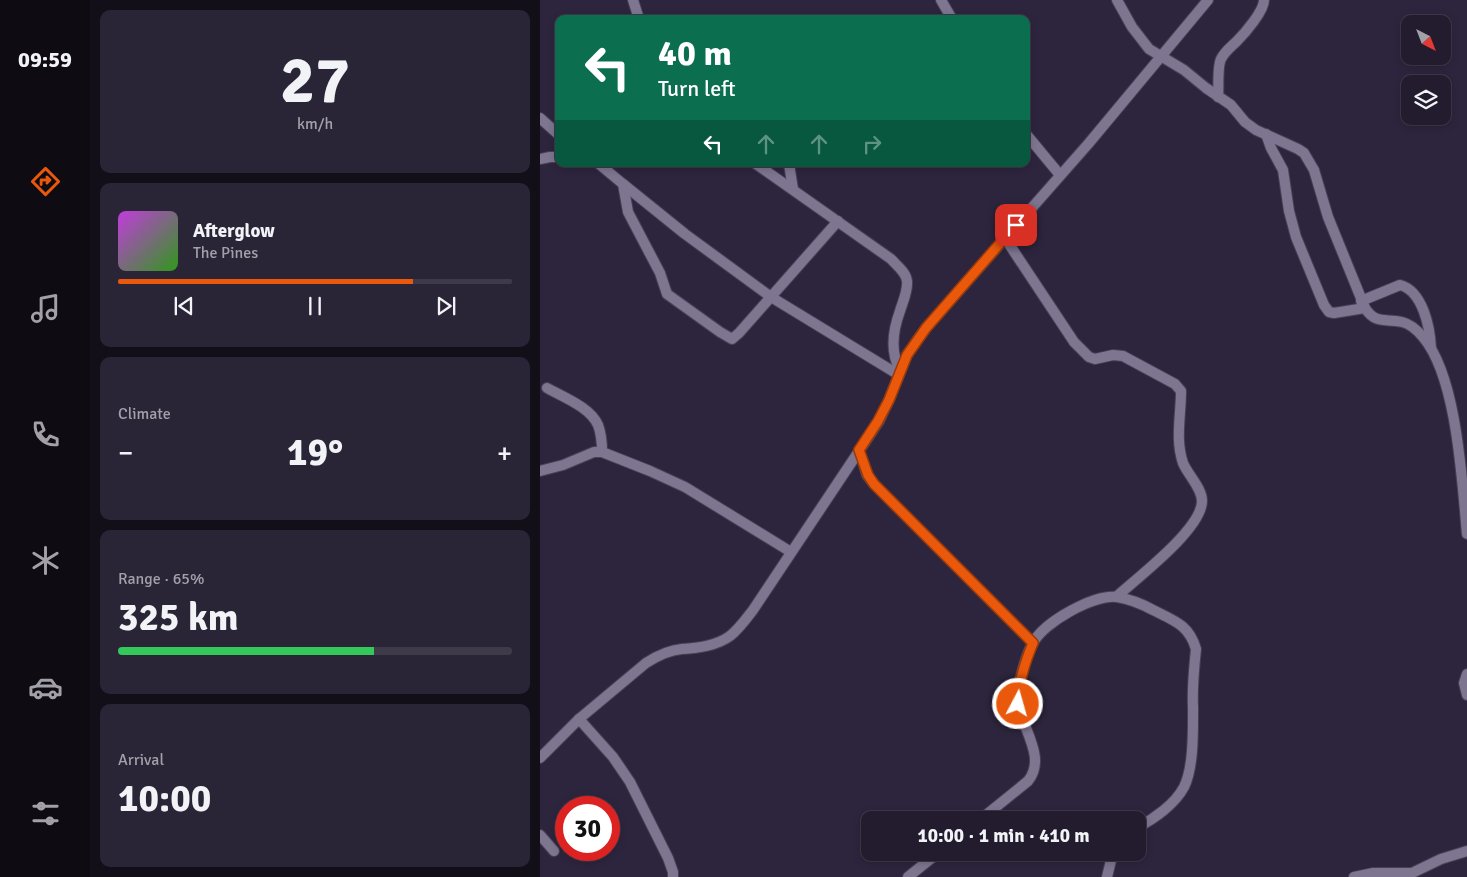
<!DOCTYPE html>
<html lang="en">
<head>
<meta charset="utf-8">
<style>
  body { margin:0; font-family:Signika,sans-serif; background:#2a2536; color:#f1f3f6; height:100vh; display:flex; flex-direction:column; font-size:19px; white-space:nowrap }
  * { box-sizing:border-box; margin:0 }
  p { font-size:16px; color:#a2a1aa }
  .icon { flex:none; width:28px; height:28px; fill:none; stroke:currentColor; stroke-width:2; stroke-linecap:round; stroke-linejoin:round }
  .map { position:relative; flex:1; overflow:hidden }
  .details { display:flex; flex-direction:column; gap:10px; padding:10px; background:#130f19; width:450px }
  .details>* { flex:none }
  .hud { position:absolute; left:15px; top:15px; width:475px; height:152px; border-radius:10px; box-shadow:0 2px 8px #0003,0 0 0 1px #3f3a4a; background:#0b6e4f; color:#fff; overflow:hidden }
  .needle { width:32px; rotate:138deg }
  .controls { position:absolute; left:861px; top:15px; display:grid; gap:10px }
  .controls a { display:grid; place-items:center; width:50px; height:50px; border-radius:10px; background:#221c2e; box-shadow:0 2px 8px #0003,0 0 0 1px #3f3a4a; font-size:25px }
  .speed { position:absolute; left:15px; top:796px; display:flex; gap:10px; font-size:25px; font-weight:700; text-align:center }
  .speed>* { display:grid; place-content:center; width:65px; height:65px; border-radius:50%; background:#221c2e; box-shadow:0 2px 8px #0003,0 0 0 1px #3f3a4a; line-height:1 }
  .speed .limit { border:8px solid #d22; background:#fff; color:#111 }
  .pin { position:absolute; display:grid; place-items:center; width:42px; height:42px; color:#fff; margin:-21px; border-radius:10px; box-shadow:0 2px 8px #0006 }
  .me { position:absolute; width:55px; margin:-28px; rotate:6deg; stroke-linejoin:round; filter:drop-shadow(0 0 4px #0008) }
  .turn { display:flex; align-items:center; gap:18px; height:105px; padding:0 20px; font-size:22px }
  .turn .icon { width:65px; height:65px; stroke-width:2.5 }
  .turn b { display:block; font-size:35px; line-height:42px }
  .lanes { display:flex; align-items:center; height:48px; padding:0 20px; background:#0003; justify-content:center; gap:25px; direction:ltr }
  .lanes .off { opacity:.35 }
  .big { font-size:38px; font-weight:700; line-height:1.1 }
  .details .widget { flex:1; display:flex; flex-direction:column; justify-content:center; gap:8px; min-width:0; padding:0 18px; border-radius:10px; background:#2a2536 }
  .details .dial { align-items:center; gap:0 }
  .dial b { font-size:65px; line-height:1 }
  .song { display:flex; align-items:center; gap:15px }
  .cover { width:60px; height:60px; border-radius:8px; background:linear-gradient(135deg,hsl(290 70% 55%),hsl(110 70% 35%)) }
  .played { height:5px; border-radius:2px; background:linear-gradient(90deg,#ea580c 75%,#3f3a4a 75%) }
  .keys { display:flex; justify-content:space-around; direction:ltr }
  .heat { display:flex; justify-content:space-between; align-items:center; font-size:28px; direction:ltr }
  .charge { height:8px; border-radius:4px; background:linear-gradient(90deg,#34c759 65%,#3f3a4a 0) }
  .trip { position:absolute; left:321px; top:811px; width:285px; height:50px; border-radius:10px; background:#221c2e; box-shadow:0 2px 8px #0003,0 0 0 1px #3f3a4a; font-weight:700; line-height:50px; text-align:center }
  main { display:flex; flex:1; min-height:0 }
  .tab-bar { display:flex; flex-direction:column; width:90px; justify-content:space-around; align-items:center; background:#0e0b12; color:#a2a1aa }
  .tab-bar .icon { width:35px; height:35px }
  .tab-bar .current { color:#ea580c }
  .tab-bar b { font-size:22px; color:#f1f3f6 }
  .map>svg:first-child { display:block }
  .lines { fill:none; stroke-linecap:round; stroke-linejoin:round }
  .street-casing { stroke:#484055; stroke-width:12 }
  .street { stroke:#7e7591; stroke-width:10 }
  .route-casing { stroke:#983908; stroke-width:12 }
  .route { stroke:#ea580c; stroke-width:9 }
</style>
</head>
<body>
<main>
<nav class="tab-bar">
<b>09:59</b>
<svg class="icon current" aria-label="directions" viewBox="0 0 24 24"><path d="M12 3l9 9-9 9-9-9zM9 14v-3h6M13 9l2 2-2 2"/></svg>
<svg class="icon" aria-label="music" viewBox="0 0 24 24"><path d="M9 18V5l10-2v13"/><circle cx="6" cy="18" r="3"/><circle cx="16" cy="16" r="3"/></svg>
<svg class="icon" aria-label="phone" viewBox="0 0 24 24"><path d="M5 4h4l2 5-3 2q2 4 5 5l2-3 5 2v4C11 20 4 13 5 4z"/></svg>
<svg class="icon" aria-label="climate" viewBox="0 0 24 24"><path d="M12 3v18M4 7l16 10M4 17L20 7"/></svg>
<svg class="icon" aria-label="car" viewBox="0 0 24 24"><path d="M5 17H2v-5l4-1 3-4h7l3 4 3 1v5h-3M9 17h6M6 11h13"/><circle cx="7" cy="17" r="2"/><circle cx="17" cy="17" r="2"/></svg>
<svg class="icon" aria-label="filters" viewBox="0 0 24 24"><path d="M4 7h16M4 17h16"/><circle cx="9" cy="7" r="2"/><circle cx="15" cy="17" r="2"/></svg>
</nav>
<section class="details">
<div class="widget dial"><b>27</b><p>km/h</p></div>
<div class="widget">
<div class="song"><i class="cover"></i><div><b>Afterglow</b><p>The Pines</p></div></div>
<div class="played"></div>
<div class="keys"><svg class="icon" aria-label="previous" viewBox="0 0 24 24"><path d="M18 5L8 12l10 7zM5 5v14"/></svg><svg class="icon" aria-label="pause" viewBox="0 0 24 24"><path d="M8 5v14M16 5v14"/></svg><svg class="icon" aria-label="next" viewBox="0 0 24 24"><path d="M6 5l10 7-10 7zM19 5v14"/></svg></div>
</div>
<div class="widget"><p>Climate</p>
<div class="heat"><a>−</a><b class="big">19°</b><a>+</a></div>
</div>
<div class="widget"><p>Range · 65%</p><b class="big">325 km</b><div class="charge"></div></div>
<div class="widget"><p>Arrival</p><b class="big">10:00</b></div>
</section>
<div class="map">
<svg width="927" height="877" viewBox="0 0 927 877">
  <rect width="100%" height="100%" fill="#2d253d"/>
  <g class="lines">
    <!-- street casing -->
    <g class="street-casing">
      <g id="street">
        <polyline points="93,0 99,19"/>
        <polyline points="401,0 412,19"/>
        <path d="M577,0l15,27 17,22 35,21 22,18 25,17 14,17 11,8 42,19 6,4 10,17 14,47 37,91c11,17 20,10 37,14 9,2 15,8 21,15 34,40 39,144 44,197"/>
        <path d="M678,97c1,-10 -1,-30 3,-38 4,-8 10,-12 16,-18 8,-8 27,-30 27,-41"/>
        <polyline points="0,118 19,135"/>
        <polyline points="486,134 520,175"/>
        <polyline points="726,134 731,148 743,170 749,211 756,237 784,305 789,312 794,313 825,308"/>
        <polyline points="0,159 10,157 19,157"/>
        <polyline points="59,164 83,184 88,212 120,273 127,294 180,332 192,339 199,333 298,221"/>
        <path d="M216,164l135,95c5,6 15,13 16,22 1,10 -4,20 -7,30 -7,19 -10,41 0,59"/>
        <polyline points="249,164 253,189"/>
        <polyline points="83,184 145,234 231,297 359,375"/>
        <path d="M465,238l69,104 15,15 6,2 18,-4 10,1 52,28 6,7c0,24 -6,49 2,72 5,12 19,25 19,38 0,28 -65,77 -86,96"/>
        <path d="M821,301l39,-16c23,6 30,43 31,63"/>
        <path d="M7,388c16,9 43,19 51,37 3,8 4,18 4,27"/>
        <polyline points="319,450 327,475 334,484 493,643"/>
        <polyline points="0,471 23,465 54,452 62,452 110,471 145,487 251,552"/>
        <polyline points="927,674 924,683 927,695"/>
        <polyline points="39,719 73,757 90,782 128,858 133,872 133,877"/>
        <path d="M0,758l39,-39 67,-56c11,-7 22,-13 36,-14 16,-1 34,-3 48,-13 9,-7 16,-17 23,-26l126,-189 10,-21 18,-45 19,-27 163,-185 119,-143"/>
        <path d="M440,820l48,-39c22,-27 -15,-61 -10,-91 3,-15 7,-34 15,-47 11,-21 61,-49 84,-46 13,2 25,7 36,13 22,11 36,15 43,39 -2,19 -4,39 -3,58 0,22 1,60 -9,80 -9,17 -30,32 -46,40"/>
        <polyline points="0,835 14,851"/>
        <polyline points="368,877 399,852"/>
        <polyline points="567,877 573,852"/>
        <polyline points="814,877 833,873 872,873 901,859 927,851"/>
      </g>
    </g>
    <!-- street -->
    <use href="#street" class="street"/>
  </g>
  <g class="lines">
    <!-- route casing -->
    <g class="route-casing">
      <path id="route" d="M476,225l-90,103 -19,27 -18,45 -11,21 -19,29 9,25 6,9 159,159c-8,19 -15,40 -15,61"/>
    </g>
    <!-- route -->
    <use href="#route" class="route"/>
  </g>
</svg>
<div class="controls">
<a><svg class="needle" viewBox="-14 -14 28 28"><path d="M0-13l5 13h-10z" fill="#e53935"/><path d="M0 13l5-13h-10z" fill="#a2a1aa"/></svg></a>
<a><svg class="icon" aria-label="layers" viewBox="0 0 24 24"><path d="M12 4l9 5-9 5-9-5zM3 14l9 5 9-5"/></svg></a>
</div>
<div class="speed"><div class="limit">30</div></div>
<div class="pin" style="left:476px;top:225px;background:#d93025"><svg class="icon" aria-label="arrive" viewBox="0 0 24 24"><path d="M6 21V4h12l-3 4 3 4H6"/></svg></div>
<svg class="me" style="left:478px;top:704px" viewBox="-20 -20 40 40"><circle r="17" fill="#ea580c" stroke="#fff" stroke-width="3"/><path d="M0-11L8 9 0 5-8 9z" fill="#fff"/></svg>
<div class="trip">10:00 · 1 min · 410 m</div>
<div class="hud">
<div class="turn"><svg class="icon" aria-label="left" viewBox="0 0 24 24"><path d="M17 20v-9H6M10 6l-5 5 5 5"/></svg><div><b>40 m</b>Turn left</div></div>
<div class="lanes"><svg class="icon" aria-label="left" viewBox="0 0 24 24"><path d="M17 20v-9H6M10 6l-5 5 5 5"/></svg><svg class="icon off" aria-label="ahead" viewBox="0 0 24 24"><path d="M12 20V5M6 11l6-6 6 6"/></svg><svg class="icon off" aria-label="ahead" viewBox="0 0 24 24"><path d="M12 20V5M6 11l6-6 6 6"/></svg><svg class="icon off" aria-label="right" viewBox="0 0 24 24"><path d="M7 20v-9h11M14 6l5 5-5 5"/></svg></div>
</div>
</div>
</main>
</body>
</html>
